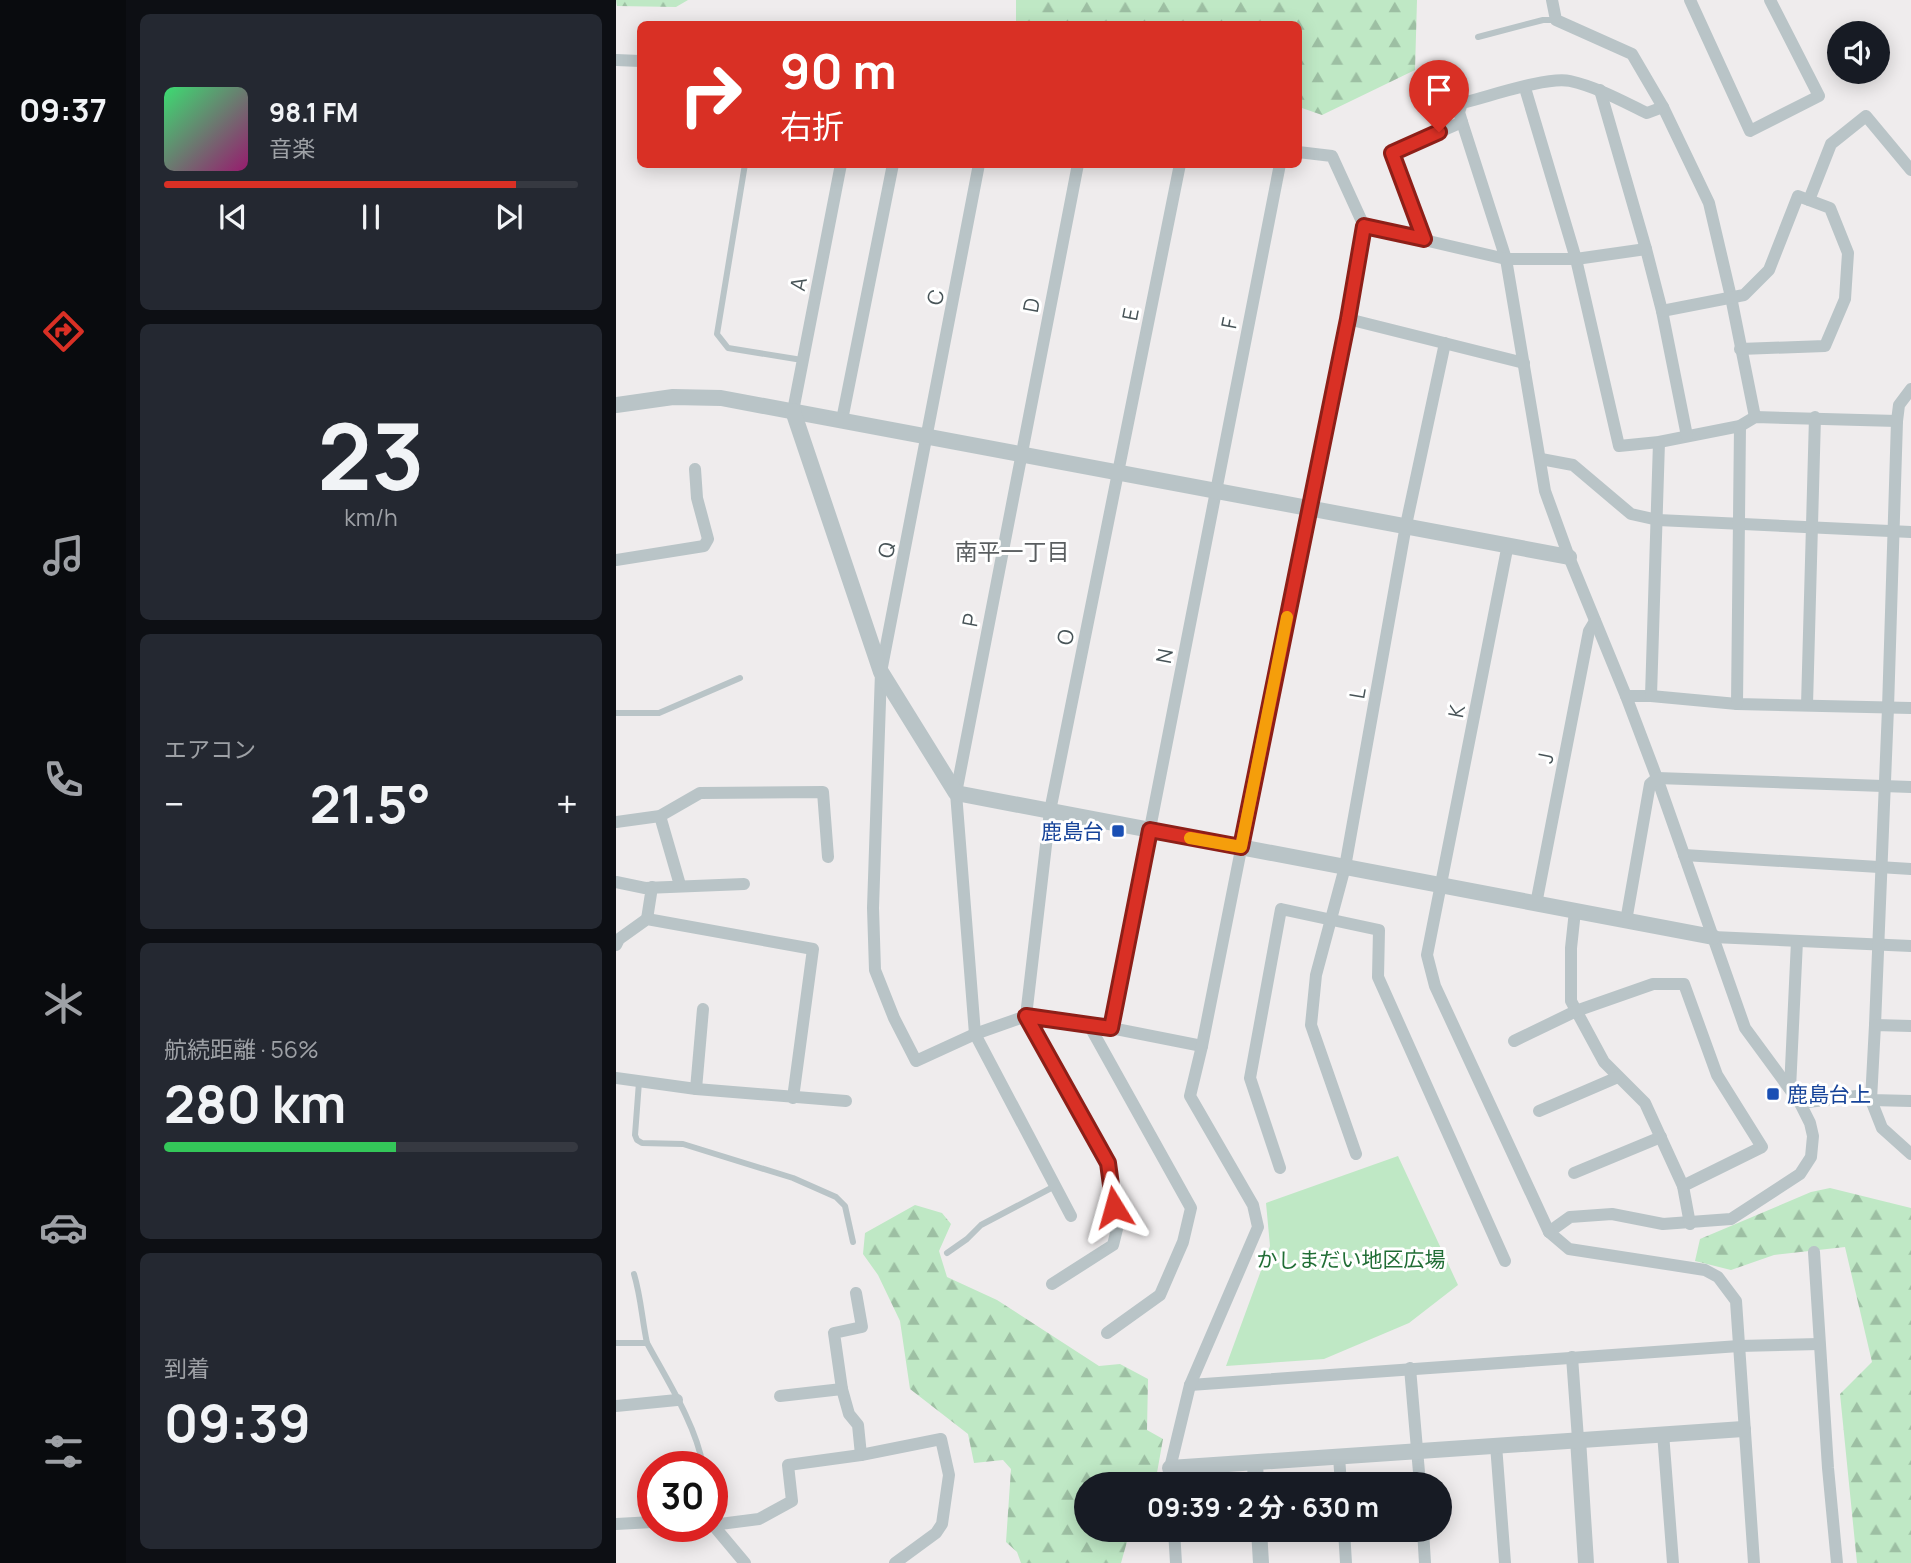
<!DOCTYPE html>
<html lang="ja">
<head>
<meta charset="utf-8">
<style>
  body { margin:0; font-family:Manrope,"Noto Sans JP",sans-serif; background:#242831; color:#f1f3f6; height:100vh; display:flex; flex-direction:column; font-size:26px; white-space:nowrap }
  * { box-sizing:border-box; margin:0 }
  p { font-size:23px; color:#9ea1a6 }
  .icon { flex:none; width:38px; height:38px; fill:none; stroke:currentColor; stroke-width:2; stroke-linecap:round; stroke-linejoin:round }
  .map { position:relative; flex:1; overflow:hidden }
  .drawer { display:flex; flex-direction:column; gap:14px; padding:14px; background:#0d0f14; width:490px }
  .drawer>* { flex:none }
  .top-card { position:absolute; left:21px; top:21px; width:665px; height:147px; border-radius:10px; box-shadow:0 4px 18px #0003; background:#d93025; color:#fff; overflow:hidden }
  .controls { position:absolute; left:1211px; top:21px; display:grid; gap:14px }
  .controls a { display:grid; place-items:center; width:63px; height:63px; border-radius:50%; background:#171b24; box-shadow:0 4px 18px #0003; font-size:35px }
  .speed { position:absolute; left:21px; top:1451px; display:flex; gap:14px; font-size:35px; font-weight:700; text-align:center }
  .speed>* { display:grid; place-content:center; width:91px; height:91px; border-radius:50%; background:#171b24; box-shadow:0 4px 18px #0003; line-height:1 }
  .speed .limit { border:10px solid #d22; background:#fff; color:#111 }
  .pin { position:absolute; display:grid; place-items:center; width:60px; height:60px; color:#fff; margin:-72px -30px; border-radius:50% 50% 50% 0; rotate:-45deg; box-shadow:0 0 7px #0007 }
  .pin .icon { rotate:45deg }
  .me { position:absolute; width:77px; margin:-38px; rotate:352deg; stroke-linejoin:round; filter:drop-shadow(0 0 5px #0008) }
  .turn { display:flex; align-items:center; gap:24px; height:147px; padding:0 28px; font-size:32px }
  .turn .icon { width:91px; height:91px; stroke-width:2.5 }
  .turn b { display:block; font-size:49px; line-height:60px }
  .big { font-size:52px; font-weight:700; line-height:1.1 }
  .drawer .widget { flex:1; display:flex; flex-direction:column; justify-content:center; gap:10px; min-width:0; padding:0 24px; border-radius:10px; background:#242831 }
  .drawer .dial { align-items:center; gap:0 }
  .dial b { font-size:91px; line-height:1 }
  .song { display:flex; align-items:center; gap:21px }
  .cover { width:84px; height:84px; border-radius:10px; background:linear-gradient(135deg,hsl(140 70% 55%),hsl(320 70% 35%)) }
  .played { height:7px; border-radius:4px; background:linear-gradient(90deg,#d93025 85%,#363941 85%) }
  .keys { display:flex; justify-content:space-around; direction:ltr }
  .heat { display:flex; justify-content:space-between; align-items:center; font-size:38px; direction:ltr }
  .charge { height:10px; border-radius:5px; background:linear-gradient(90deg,#34c759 56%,#363941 0) }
  .trip { position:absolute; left:458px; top:1472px; width:378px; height:70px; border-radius:35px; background:#171b24; box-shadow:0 4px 18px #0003; font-weight:700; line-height:70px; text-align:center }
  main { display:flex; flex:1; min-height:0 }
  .tab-bar { display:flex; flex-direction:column; width:126px; justify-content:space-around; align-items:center; background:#090b0e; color:#9ea1a6 }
  .tab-bar .icon { width:49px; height:49px }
  .tab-bar .current { color:#d93025 }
  .tab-bar b { font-size:32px; color:#f1f3f6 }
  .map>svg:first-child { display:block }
  .forest { fill:url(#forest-firs) }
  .green { fill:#bfe8c5 }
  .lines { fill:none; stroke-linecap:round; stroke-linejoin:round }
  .service { stroke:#b9c4c7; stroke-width:6 }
  .minor { stroke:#b9c4c7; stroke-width:12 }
  .tertiary { stroke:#b9c4c7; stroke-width:16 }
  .route-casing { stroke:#8d1f18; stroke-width:18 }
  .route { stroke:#d93025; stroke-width:12 }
  .slow { stroke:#f59e0b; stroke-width:12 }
  .transit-dot { fill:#1a4fb4; stroke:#fff; stroke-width:2.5 }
  .labels { text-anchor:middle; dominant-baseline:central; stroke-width:6; stroke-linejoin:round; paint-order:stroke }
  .street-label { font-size:21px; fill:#475357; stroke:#fff }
  .transit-label { font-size:21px; fill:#164399; stroke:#fff; text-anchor:end }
  .park-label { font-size:21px; fill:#216e36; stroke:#fff }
  .neighbourhood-label { font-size:23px; fill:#5a5e60; stroke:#fff }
</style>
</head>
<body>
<main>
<nav class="tab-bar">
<b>09:37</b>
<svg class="icon current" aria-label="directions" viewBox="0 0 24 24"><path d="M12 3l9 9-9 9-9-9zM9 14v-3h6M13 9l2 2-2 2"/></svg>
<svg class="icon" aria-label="music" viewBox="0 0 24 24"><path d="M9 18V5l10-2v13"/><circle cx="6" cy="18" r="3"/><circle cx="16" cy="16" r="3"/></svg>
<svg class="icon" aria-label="phone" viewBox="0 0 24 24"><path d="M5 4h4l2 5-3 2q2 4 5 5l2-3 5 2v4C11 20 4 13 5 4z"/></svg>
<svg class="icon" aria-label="climate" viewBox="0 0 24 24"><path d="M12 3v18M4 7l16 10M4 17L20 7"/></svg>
<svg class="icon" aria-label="car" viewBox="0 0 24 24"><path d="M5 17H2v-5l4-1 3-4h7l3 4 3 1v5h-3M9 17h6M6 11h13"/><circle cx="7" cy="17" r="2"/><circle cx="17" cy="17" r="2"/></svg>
<svg class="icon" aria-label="filters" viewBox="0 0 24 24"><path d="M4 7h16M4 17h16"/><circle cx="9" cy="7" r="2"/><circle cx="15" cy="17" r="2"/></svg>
</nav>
<section class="drawer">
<div class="widget">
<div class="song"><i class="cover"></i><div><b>98.1 FM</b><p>音楽</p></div></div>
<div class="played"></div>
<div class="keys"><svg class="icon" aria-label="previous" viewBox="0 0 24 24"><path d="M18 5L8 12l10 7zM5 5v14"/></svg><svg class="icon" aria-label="pause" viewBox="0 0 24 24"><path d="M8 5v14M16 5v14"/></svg><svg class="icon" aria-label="next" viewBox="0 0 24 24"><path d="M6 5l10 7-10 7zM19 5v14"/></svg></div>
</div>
<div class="widget dial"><b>23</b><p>km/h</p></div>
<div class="widget"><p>エアコン</p>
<div class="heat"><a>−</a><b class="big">21.5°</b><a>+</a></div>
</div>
<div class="widget"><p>航続距離 · 56%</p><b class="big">280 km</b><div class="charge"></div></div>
<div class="widget"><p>到着</p><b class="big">09:39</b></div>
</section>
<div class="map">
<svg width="1295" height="1563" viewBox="0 0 1295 1563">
  <defs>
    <pattern id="forest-firs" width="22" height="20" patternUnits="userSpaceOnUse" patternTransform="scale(1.75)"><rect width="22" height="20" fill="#bfe8c5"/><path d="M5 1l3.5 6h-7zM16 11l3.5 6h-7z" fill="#9dbfa3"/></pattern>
  </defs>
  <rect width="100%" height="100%" fill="#efeced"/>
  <!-- forest -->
  <g class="forest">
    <polygon points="0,0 72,0 60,7 1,6"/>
    <polygon points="400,0 801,0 799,70 706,115 683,107 682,24 400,24"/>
    <polygon points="1214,1188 1295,1208 1295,1563 1241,1563 1224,1394 1256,1362 1229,1247 1158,1255 1115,1270 1079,1261 1084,1239 1195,1192"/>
    <polygon points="299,1205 326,1213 335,1224 323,1251 331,1277 381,1300 483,1366 504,1364 532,1379 531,1430 547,1439 539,1484 471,1484 471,1530 520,1530 512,1538 505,1563 405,1563 401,1552 390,1542 395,1469 387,1460 358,1463 352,1434 294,1389 284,1321 262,1275 247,1254 249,1233"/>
  </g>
  <!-- green -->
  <polygon class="green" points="782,1156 842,1285 793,1323 708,1359 610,1366 654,1246 650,1203"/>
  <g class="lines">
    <!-- service -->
    <g class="service">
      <polyline points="862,37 927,20 940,20"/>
      <polyline points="129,164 101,334 112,348 186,360"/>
      <polyline points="0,713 43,713 124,678"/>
      <polyline points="23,1082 19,1135 21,1140 26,1143 67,1144 177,1178 220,1197 229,1206 237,1242"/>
      <polyline points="331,1253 351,1239 365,1225 439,1186"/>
      <path d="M18,1274c7,23 8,46 13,69"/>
      <path d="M0,1343h31c20,37 49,82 56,123"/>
    </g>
    <!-- minor -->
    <g class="minor">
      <polyline points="1074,0 1134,131 1203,96 1154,0"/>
      <polyline points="0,60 24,61"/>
      <polyline points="909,88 960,259 1003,446 1043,442 1124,426 1139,417 1281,421"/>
      <polyline points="984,90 1030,249 1046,311 1071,436"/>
      <polyline points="1047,107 1093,203 1115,297 1139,417"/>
      <polyline points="846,122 890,259 929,491 953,557 1010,696 1041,778 1129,1028 1184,1103 1194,1123 1197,1136 1195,1157 1184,1174 1115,1219 1047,1224 996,1214 954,1217 933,1232 953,1249 1089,1270 1102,1277 1120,1301 1138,1563"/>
      <polyline points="682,152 716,156 748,226"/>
      <polyline points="363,164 265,672 257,908 259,970 278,1018 300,1061 359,1034 410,1016 495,1028 586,1046"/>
      <polyline points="1193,200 1215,144 1250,116 1295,170"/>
      <polyline points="748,226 890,259 960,259 1030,249"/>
      <path d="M808,239l-32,-86 70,-31 -3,-10 3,-9c26,-6 85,-27 108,-22 27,6 52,20 77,32l16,-6 -31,-53 -76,-34 -4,-20"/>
      <polyline points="1046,311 1128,295 1153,270 1182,196 1214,208 1232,253 1229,299 1209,346 1124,349"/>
      <polyline points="732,319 908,363"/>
      <polyline points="177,411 225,164"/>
      <polyline points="226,420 277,164"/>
      <polyline points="925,459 957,465 1015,514 1042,520 1295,532"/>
      <polyline points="892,544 811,955 819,986 933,1232"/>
      <polyline points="0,560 88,546 92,539 81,498 79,469"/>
      <polyline points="1010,696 1035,696 1121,704 1295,708"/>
      <polyline points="1035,696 1043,442"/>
      <polyline points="1121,704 1124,426"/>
      <polyline points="1191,705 1199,417"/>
      <polyline points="44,816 64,885"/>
      <polyline points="0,822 44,816 84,793 207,792 212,857"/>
      <polyline points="1068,855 1295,869"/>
      <polyline points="0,882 29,888 128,884"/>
      <polyline points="920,904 973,631 979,621"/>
      <polyline points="959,911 955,948 955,1001 988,1062 1029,1103 1067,1186 1074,1224"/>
      <polyline points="31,919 36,887"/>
      <polyline points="1010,921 1034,784 1041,778 1295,787"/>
      <polyline points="1097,937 1295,946"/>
      <polyline points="0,945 3,939 31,919 197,949 177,1098"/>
      <polyline points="410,1016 434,811 564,164"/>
      <polyline points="410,1016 492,1163 501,1229 497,1245 436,1284"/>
      <polyline points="473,1025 575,1208 567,1242 544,1295 491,1333"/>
      <polyline points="1259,1025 1272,708 1281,421 1283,405 1295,389"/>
      <polyline points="1295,1026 1259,1025 1255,1100 1295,1101"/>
      <polyline points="495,1028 664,164"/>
      <polyline points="898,1041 960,1011 1037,984 1068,984 1101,1075 1146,1147 1067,1186"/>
      <polyline points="0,1078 80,1089 230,1101"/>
      <polyline points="80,1089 87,1009"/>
      <polyline points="1174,1089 1181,941"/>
      <polyline points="1184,1103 1249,1095 1255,1100 1266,1128 1295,1154"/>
      <polyline points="923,1111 1002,1077"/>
      <polyline points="740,1154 695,1025 700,975 729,867 790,525 829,343"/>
      <polyline points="664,1168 634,1078 665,909 763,930 762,977 889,1261"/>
      <polyline points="958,1173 1045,1137"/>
      <polyline points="455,1216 359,1034 340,793 462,164"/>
      <polyline points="1198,1252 1212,1468 1221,1563"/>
      <polyline points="240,1293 246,1327 218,1333 226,1389 233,1414 242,1425 245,1455"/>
      <polyline points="956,1357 962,1439"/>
      <polyline points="794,1368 804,1484"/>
      <polyline points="574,1385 1123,1346 1203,1344"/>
      <polyline points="164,1396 226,1389"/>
      <polyline points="0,1406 61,1400"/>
      <polyline points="1047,1433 1057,1563"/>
      <polyline points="880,1445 889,1563"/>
      <polyline points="723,1457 725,1484"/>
      <polyline points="555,1484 554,1468 574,1385 642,1227 637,1205 574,1096 586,1046 693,507 732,319 748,226"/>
      <polyline points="0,1524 37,1522"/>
      <polyline points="96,1525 143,1519 176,1501 172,1465 245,1455 325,1439 333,1475 326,1524 320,1533 279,1563"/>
      <polyline points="97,1525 129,1563"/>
      <polyline points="558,1530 560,1563"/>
      <polyline points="728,1530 730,1563"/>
      <polyline points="807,1530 809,1563"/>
    </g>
    <!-- tertiary -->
    <g class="tertiary">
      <polyline points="0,405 57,397 105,398 953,557"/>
      <polyline points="177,411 265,672 340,793 1097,937"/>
      <polyline points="962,1439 970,1563"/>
      <polyline points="639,1463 640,1484"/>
      <polyline points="554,1468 1127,1429"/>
      <polyline points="643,1530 645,1563"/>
    </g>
  </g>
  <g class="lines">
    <!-- route casing -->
    <g class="route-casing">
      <polyline id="route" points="498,1207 492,1163 410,1016 495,1028 534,830 625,847 732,319 748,226 808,239 776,153 823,132"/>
    </g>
    <!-- route -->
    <use href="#route" class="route"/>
    <!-- slow -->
    <polyline class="slow" points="574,838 625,847 671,617"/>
  </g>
  <!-- markers -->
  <g class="transit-dot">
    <rect x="495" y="824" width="14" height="14" rx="3.5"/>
    <rect x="1150" y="1087" width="14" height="14" rx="3.5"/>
  </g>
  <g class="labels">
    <!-- street labels -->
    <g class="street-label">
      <text transform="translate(182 284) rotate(-79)">A</text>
      <text transform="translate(319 297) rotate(-79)">C</text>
      <text transform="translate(415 305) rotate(-79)">D</text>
      <text transform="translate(514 314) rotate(-79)">E</text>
      <text transform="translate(613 323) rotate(-79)">F</text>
      <text transform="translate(270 550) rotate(-79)">Q</text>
      <text transform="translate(354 620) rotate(-79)">P</text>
      <text transform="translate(449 637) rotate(-79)">O</text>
      <text transform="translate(548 656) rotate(-79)">N</text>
      <text transform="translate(741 693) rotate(-80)">L</text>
      <text transform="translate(840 711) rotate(-79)">K</text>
      <text transform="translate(929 758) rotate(-79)">J</text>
    </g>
    <!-- transit labels -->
    <g class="transit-label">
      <text x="488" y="831">鹿島台</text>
      <text x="1171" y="1094" text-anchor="start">鹿島台上</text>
    </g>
    <!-- park labels -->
    <g class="park-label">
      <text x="735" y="1259">かしまだい地区広場</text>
    </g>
    <!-- neighbourhood labels -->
    <g class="neighbourhood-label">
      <text x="396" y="551">南平一丁目</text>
    </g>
  </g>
</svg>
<div class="controls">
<a><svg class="icon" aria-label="sound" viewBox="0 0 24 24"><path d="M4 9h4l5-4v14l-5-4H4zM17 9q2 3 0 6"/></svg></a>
</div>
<div class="speed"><div class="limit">30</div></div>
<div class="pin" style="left:823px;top:132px;background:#d93025"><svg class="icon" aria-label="arrive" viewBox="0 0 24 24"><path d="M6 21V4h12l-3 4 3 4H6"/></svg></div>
<svg class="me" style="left:498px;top:1207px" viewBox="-20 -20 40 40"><path d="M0-17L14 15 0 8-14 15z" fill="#d93025" stroke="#fff" stroke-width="4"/></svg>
<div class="trip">09:39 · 2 分 · 630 m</div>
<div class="top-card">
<div class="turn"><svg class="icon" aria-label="right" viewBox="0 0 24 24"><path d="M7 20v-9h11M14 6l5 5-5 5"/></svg><div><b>90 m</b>右折</div></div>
</div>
</div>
</main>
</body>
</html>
